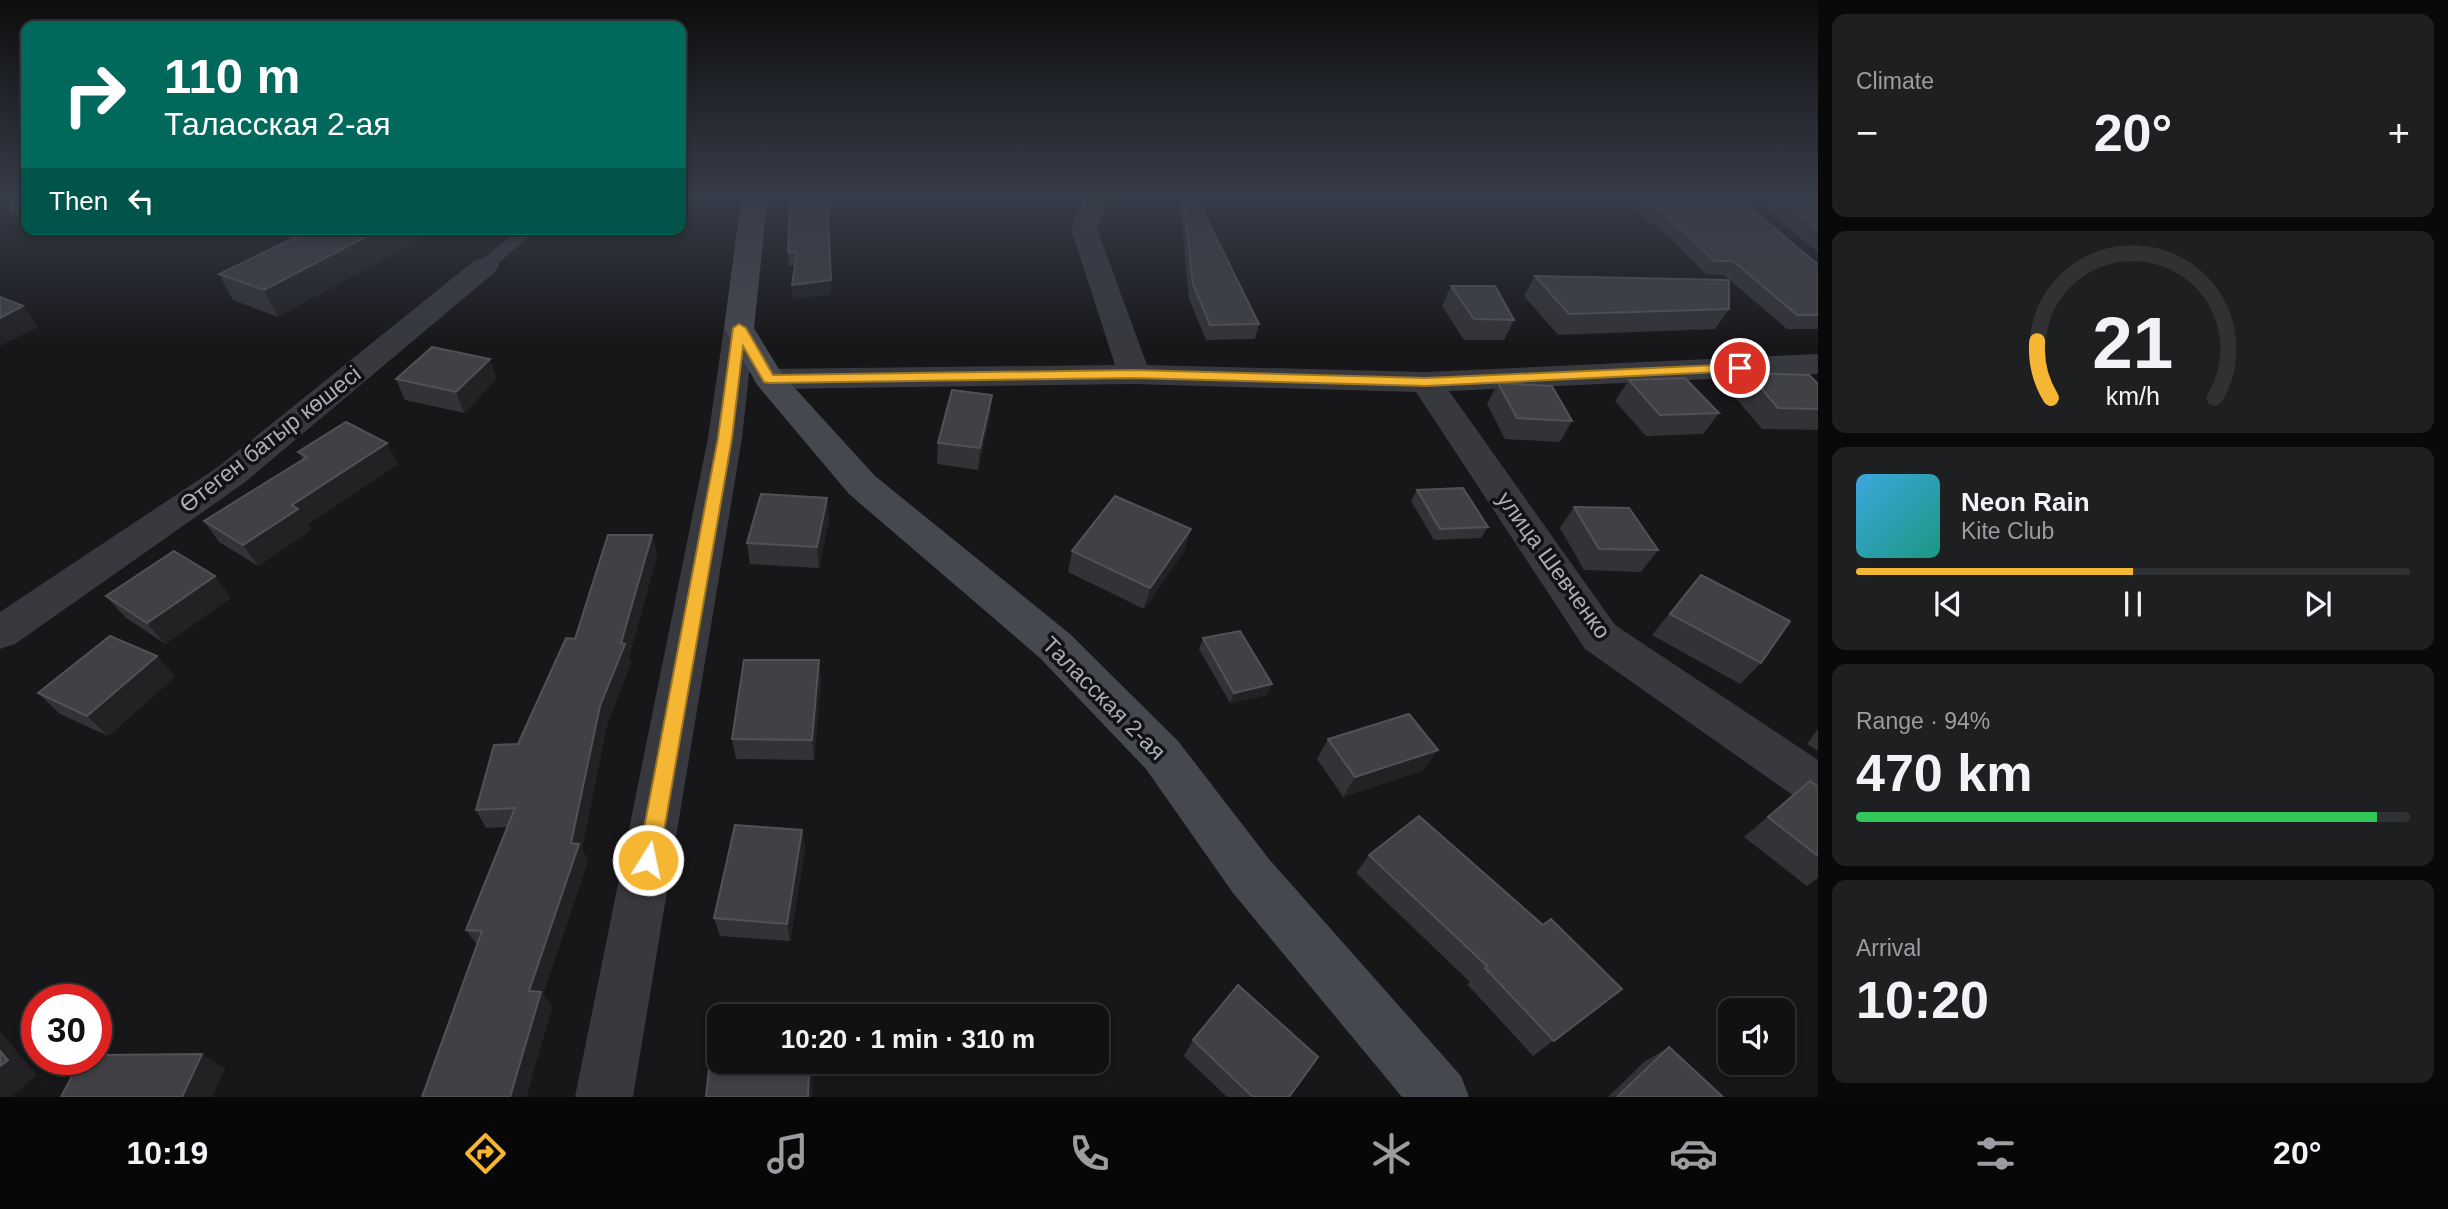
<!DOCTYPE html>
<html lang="en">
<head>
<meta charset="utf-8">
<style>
  body { margin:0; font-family:Helvetica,sans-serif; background:#1e1f21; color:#f1f3f6; height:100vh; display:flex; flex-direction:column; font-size:26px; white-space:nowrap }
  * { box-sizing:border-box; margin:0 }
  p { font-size:23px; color:#9c9da0 }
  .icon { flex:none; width:38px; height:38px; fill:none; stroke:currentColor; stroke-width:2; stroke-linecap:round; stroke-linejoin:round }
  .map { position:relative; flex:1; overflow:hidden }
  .side { display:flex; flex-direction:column; gap:14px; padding:14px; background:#09090a; width:630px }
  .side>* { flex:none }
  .banner { position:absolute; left:21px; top:21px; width:665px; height:214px; border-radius:14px; box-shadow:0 4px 10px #0003,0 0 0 2px #303133; background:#00695c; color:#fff; overflow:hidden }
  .tools { position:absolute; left:1718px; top:998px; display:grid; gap:14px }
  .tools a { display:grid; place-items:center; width:77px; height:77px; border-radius:14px; background:#111113; box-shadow:0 4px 10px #0003,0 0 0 2px #303133; font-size:35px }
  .speed { position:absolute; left:21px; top:984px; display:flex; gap:14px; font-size:35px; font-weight:700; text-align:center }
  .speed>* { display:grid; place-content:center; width:91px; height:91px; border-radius:50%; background:#111113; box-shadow:0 4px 10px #0003,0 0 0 2px #303133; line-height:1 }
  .speed .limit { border:10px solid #d22; background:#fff; color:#111 }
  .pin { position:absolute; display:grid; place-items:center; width:60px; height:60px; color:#fff; margin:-30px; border:4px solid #fff; border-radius:50%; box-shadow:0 2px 7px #0007 }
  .me { position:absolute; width:77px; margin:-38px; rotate:10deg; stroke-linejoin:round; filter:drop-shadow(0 0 5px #0008) }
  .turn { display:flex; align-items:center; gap:24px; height:147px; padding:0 28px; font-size:32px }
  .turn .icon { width:91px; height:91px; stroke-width:2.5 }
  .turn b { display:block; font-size:49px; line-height:60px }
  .then { display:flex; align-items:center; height:66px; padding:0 28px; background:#0003; gap:14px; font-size:26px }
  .big { font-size:52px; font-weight:800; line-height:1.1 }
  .side .card { flex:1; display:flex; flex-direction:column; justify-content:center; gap:10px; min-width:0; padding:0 24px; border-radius:14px; background:#1e1f21 }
  .side .dial { align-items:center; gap:0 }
  .dial svg { height:182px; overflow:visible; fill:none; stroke:#303133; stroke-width:7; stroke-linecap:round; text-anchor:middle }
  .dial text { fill:#f1f3f6; stroke:none }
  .song { display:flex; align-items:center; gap:21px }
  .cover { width:84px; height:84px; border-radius:10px; background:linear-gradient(135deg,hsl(200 70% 55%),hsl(170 70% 35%)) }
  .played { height:7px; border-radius:4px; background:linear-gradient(90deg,#f5b634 50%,#303133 50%) }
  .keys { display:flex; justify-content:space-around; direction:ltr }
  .heat { display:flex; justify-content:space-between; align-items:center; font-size:38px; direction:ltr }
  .charge { height:10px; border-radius:5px; background:linear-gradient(90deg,#34c759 94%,#303133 0) }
  .trip { position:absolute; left:707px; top:1004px; width:402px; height:70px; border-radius:14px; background:#111113; box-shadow:0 4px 10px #0003,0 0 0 2px #303133; font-weight:800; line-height:70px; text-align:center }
  .dock { display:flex; height:112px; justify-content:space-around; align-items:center; background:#070708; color:#9c9da0 }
  .dock .icon { width:49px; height:49px }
  .dock .active { color:#f5b634 }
  .dock b { font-size:32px; color:#f1f3f6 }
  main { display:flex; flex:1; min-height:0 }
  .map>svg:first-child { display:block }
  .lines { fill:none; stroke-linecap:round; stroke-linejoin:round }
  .lane { fill:#38393f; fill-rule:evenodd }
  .street { fill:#38393f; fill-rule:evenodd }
  .secondary { fill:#46484f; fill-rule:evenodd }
  .wall { fill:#333337 }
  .shaded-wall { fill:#222225 }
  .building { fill:#404045; stroke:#505257; stroke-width:2 }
  .route { fill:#f5b634; stroke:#9f7622; stroke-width:2 }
  .labels { text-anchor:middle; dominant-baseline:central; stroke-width:7; stroke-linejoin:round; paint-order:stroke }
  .street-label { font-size:23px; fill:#a9aeb9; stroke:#121214 }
</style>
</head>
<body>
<main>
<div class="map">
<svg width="1818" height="1097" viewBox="0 0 1818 1097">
  <rect width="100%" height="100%" fill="#171719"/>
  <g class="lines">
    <!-- lane -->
    <polygon class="lane" points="519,229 537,229 491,270 479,270 479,262"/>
    <!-- street -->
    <g class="street">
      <polygon points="1086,193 1112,193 1097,229 1147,365 1426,372 1818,354 1818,374 1449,391 1615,625 1818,760 1818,807 1801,801 1585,649 1416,392 1134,384 769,389 758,386 753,379 758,372 769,369 1115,365 1071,229"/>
      <polygon points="485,258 495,260 499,266 495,272 244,483 15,644 0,649 0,612 218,467 475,260"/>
      <polygon points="739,319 750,322 754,328 742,438 633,1097 575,1097 708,438 724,328 728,322"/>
    </g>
    <!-- secondary -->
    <polygon class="secondary" points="742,193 768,193 754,328 782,374 875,476 1070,634 1178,741 1269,859 1461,1076 1469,1097 1402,1097 1233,893 1146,769 1040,658 849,494 758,386 724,328"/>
  </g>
  <!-- wall -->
  <g class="wall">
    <polygon points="1179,193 1194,193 1259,324 1255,339 1206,340 1189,299"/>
    <polygon points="1623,193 1733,193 1816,263 1818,264 1818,329 1787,329 1724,275 1706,274 1655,224 1650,224"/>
    <polygon points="1746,193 1818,193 1818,252"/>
    <polygon points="829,228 831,294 793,299 794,266 789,266 788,252"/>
    <polygon points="270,229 438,229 278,317 233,300 219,274 292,239"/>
    <polygon points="1535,276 1729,309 1715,329 1558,335 1524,296"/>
    <polygon points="1451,286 1514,320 1504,340 1464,340 1442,306"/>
    <polygon points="1748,373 1818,384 1818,430 1762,429 1732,394"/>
    <polygon points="396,379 497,379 464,413 405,400"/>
    <polygon points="1629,380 1719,413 1703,434 1646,436 1615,401"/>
    <polygon points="1498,383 1572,421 1560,442 1505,439 1487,404"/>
    <polygon points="992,395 990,416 978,470 937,464 938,443"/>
    <polygon points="298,452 398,464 308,524 311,530 258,566 219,542 204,521 303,459"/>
    <polygon points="1417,490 1488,527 1481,538 1434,540 1411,501"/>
    <polygon points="827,498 829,520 819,568 750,564 747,543"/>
    <polygon points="1574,507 1658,550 1641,572 1584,570 1560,528"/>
    <polygon points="652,535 657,555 629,657 631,663 607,725 582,849 588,861 543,994 552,1007 526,1097 422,1097 477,945 466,930 508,827 486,828 476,810 518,744 575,639"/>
    <polygon points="1185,550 1144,609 1068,572 1072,551"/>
    <polygon points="1701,575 1761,663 1740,684 1652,635"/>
    <polygon points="106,596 231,598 165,644 125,617"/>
    <polygon points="1203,638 1267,695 1230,703 1199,649"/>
    <polygon points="157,656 175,677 108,736 60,714 38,693"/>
    <polygon points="821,681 814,760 736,759 732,739"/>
    <polygon points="1818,729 1818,751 1807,744"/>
    <polygon points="1328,739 1424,770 1343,797 1317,759"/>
    <polygon points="1810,781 1818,787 1818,878 1807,886 1744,837"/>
    <polygon points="802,830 805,849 790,941 720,936 714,918"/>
    <polygon points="1369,855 1622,989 1533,1056 1467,984 1470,982 1356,873"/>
    <polygon points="1193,1040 1289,1097 1227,1097 1184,1056"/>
    <polygon points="1669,1047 1723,1097 1608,1097 1644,1062"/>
  </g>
  <!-- shaded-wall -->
  <g class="shaded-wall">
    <polygon points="832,193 835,193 829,228 831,294 793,299 792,285 828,215"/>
    <polygon points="26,208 26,229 35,229 25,232 12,213"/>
    <polygon points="381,229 438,229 278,317 264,290"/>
    <polygon points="23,306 38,327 0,346 0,318"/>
    <polygon points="490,359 497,379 464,413 456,392"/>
    <polygon points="992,395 990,416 978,470 980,448"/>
    <polygon points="387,443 398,464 308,524 311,530 258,566 243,545 292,505"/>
    <polygon points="827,498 829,520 819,568 817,547"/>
    <polygon points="1191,529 1185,550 1144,609 1150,588"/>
    <polygon points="652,535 657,555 629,657 631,663 607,725 582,849 588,861 543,994 552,1007 526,1097 510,1097 529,991 571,843 600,706 621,643"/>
    <polygon points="215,576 231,598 165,644 147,623"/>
    <polygon points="157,656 175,677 108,736 87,716"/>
    <polygon points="819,660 821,681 814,760 812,740"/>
    <polygon points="1272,684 1267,695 1230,703 1234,693"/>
    <polygon points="1438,750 1424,770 1343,797 1355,777"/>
    <polygon points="802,830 805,849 790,941 787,924"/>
    <polygon points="0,1031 37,1075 11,1097 0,1097"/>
    <polygon points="202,1054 225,1069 212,1097 182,1097"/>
    <polygon points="809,1062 813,1062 812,1097 808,1097"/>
  </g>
  <!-- building -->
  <g class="building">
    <polygon points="6,193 26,193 26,208 12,213"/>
    <polygon points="792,193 832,193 828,215 831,280 792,285 797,252 788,252 790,201"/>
    <polygon points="1183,193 1194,193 1259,324 1210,325 1193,284"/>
    <polygon points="1642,193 1733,193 1816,263 1818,264 1818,315 1797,315 1733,261 1714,261 1662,211 1658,210"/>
    <polygon points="1771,193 1818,193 1818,230"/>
    <polygon points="313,229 381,229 264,290 219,274"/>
    <polygon points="1535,276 1729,280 1729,309 1569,314"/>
    <polygon points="1451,286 1495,286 1514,320 1474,319"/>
    <polygon points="0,297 23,306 0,318"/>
    <polygon points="432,347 490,359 456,392 396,379"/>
    <polygon points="1748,373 1809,375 1818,384 1818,409 1778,408"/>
    <polygon points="1685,378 1719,413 1660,415 1629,380"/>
    <polygon points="1498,383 1552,386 1572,421 1517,418"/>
    <polygon points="952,390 992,395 980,448 938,443"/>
    <polygon points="346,422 387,443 292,505 298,509 243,545 204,521 307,457 298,452"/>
    <polygon points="1463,488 1488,527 1440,529 1417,490"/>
    <polygon points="761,494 827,498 817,547 747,543"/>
    <polygon points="1115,496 1191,529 1150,588 1072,551"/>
    <polygon points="1574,507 1629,508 1658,550 1599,549"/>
    <polygon points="608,535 652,535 621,643 625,644 600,706 571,843 579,844 529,991 541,992 510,1097 422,1097 482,931 466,930 515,808 476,810 494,745 518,744 566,638 575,639"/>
    <polygon points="174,551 215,576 147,623 106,596"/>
    <polygon points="1701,575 1790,621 1761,663 1670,614"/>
    <polygon points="1240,631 1272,684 1234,693 1203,638"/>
    <polygon points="110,636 157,656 87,716 38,693"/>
    <polygon points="744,660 819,660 812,740 732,739"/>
    <polygon points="1409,714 1438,750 1355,777 1328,739"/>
    <polygon points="1810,781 1818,787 1818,856 1768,817"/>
    <polygon points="1419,816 1543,925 1551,919 1622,989 1554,1041 1485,968 1487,966 1369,855"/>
    <polygon points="735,825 802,830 787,924 714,918"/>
    <polygon points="1238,985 1318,1057 1289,1097 1253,1097 1193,1040"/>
    <polygon points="1669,1047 1723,1097 1617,1097"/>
    <polygon points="719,1049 719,1062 809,1062 808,1097 706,1097 711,1050"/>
    <polygon points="0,1051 8,1060 0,1066"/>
    <polygon points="202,1054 182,1097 61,1097 81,1059 96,1059 96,1055"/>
  </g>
  <!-- sky -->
  <linearGradient id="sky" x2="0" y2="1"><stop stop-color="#0d0d0e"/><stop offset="0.56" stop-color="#363c49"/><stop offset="1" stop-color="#363c49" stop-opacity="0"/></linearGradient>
  <rect width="1818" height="347" fill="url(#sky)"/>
  <!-- route -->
  <polygon class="route" points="739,324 746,328 773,375 1134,370 1426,378 1740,364 1746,368 1740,371 1426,386 1134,378 769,383 764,382 743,346 732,438 659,860 656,867 648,869 641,867 638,860 718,438 733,328"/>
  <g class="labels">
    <!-- street labels -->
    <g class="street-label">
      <text transform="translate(270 439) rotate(-38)">Өтеген батыр көшесі</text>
      <text transform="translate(1554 565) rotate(54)">улица Шевченко</text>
      <text transform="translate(1104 698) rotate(45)">Таласская 2-ая</text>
    </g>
  </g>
</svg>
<div class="tools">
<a><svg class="icon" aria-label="sound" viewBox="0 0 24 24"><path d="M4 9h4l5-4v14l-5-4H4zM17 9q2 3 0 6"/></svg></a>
</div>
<div class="speed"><div class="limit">30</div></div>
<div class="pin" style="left:1740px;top:368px;background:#d93025"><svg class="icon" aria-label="arrive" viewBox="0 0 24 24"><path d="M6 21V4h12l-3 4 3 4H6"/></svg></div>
<svg class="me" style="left:648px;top:860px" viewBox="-20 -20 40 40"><circle r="17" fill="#f5b634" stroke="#fff" stroke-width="3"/><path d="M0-11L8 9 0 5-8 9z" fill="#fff"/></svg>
<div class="trip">10:20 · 1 min · 310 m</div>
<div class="banner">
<div class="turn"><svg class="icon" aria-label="right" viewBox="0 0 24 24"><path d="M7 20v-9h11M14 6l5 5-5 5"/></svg><div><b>110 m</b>Таласская 2-ая</div></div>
<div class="then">Then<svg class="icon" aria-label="left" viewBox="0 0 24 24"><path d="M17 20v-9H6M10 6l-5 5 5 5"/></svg></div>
</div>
</div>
<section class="side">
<div class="card"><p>Climate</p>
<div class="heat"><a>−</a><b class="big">20°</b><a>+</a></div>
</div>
<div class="card dial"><svg viewBox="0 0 100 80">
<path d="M14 69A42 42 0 1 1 86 69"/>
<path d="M14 69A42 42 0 0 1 8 44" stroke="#f5b634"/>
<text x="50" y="56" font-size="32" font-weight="700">21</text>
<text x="50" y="72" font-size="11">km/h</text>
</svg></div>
<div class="card">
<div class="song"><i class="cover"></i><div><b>Neon Rain</b><p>Kite Club</p></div></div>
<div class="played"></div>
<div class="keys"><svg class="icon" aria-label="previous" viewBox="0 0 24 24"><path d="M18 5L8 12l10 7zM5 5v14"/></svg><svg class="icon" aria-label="pause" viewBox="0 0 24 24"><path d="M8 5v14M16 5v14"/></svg><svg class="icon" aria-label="next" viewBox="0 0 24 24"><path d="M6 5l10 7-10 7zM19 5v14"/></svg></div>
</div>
<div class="card"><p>Range · 94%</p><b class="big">470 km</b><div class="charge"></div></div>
<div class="card"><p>Arrival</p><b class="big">10:20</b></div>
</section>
</main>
<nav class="dock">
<b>10:19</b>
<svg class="icon active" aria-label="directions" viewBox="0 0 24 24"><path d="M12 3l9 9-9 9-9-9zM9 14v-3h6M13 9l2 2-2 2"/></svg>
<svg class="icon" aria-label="music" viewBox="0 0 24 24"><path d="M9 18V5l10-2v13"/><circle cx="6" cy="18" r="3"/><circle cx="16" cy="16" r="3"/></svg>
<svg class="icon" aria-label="phone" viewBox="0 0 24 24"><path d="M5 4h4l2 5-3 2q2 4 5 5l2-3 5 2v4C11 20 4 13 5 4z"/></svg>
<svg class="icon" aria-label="climate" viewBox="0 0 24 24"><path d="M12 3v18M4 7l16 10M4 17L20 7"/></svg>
<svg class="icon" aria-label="car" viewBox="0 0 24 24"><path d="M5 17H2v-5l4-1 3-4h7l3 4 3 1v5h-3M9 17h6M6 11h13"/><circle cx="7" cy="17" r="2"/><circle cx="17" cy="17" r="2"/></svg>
<svg class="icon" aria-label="filters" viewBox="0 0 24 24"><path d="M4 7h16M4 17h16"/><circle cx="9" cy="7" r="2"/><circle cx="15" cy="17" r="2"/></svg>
<b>20°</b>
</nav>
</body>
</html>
